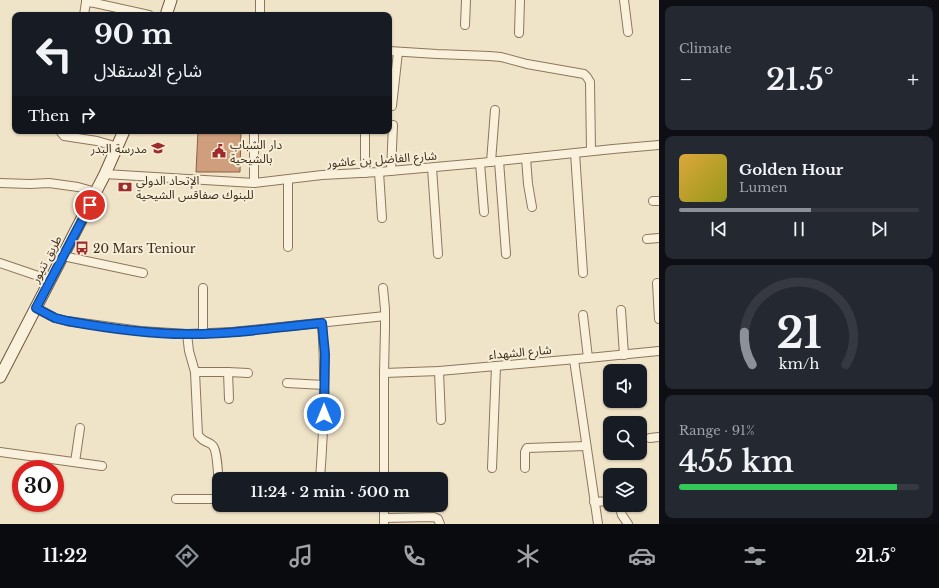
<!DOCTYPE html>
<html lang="en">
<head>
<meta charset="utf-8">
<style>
  body { margin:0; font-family:"Libre Baskerville","Noto Sans Arabic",serif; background:#242831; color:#f1f3f6; height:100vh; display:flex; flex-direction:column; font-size:15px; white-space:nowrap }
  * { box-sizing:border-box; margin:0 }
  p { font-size:13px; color:#9ea1a6 }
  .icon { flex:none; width:22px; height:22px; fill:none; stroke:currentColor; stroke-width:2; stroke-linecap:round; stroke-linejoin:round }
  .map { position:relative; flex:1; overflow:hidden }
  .side { display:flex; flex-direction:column; gap:6px; padding:6px; background:#0d0f14; width:280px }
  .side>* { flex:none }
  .hud { position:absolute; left:12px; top:12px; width:380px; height:122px; border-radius:8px; box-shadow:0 1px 3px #0004; background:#171b24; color:#f1f3f6; overflow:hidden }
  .buttons { position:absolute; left:603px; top:364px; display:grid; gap:8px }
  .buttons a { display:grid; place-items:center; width:44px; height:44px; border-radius:8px; background:#171b24; box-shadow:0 1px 3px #0004; font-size:20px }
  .speed { position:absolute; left:12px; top:460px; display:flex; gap:8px; font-size:20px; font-weight:700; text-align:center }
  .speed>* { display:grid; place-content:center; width:52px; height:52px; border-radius:50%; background:#171b24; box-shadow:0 1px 3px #0004; line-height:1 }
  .speed .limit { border:6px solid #d22; background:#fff; color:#111 }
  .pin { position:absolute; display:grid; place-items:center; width:34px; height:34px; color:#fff; margin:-17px; border:2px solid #fff; border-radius:50%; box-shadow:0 1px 4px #0007 }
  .me { position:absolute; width:44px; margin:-22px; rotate:0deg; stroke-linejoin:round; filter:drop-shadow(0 0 3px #0008) }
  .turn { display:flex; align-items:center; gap:14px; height:84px; padding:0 16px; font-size:18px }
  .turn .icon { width:52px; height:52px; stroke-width:2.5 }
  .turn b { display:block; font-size:28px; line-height:34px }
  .then { display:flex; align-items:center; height:38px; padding:0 16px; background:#0003; gap:8px; font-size:15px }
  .big { font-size:30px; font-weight:600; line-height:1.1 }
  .side .widget { flex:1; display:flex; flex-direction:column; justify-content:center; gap:6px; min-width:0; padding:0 14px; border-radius:8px; background:#242831 }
  .side .dial { align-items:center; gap:0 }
  .dial svg { height:104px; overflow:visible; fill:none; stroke:#363941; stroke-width:7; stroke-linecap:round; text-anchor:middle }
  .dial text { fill:#f1f3f6; stroke:none }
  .song { display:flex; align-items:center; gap:12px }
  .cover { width:48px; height:48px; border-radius:6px; background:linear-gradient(135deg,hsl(40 70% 55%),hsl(60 70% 35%)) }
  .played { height:4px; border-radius:2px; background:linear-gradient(90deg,#8c9099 55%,#363941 55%) }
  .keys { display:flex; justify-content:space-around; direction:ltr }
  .heat { display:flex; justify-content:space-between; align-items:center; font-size:22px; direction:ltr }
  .charge { height:6px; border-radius:3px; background:linear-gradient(90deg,#34c759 91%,#363941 0) }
  .trip { position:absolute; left:212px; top:472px; width:236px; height:40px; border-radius:8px; background:#171b24; box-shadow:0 1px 3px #0004; font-weight:600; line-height:40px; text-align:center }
  .menu { display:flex; height:64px; justify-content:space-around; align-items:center; background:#090b0e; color:#9ea1a6 }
  .menu .icon { width:28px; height:28px }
  .menu .on { color:#8c9099 }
  .menu b { font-size:18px; color:#f1f3f6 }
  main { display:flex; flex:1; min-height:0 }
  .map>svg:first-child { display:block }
  .building { fill:#cf9f7d; stroke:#8d5f41 }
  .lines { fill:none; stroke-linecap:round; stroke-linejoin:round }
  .minor-casing { stroke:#8d765c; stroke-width:10 }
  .secondary-casing { stroke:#6f573f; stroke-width:13 }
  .minor { stroke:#faf1dc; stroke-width:8 }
  .secondary { stroke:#faf1dc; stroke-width:11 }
  .route-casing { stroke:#114b97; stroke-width:10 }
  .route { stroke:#1a73e8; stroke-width:7 }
  .labels { text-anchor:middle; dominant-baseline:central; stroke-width:4; stroke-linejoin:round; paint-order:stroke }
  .poi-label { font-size:12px; fill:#3d2e20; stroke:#f7eed8; text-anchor:start }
  .street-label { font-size:12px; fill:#3d2e20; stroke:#f7eed8 }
</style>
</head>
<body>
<main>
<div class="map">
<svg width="659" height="524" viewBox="0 0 659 524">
  <rect width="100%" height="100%" fill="#f0e4c8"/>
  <!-- building -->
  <polygon class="building" points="198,131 241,131 240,172 196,172"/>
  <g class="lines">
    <!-- minor casing -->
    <g class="minor-casing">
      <g id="minor">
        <polyline points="86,0 86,2 95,3 149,15"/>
        <polyline points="624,0 628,32"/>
        <polyline points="84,15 86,2"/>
        <polyline points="260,15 260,0"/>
        <polyline points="465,25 466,0"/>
        <polyline points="519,33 520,0"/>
        <polyline points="389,51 437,54 489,56 501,57 527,64 584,74 587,77 590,82 591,151"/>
        <polyline points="392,106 398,52"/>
        <polyline points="60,131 64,136 97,141 118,147"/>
        <polyline points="365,131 365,173"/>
        <polyline points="575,153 583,273"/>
        <polyline points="526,158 528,184 532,207"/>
        <polyline points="499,161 506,254"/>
        <polyline points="491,162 495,110"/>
        <polyline points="480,163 484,212"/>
        <polyline points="432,168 438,254"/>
        <polyline points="391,171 393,125"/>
        <polyline points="379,172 382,218"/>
        <polyline points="105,174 254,183 322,175 379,172 480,163 613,149 659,145"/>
        <polyline points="288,180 288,247"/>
        <polyline points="0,183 30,184 49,183 78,187 96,192"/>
        <polyline points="254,183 254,131"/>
        <polyline points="653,201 659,201"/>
        <polyline points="647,239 659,238"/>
        <polyline points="63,256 143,273"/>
        <polyline points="0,263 50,280"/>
        <polyline points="657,283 659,319"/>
        <polyline points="203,288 203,333"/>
        <polyline points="383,288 385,309 385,328 384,373 384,479"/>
        <polyline points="36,308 55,318 67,321 141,331 187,334 232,332 385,316"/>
        <polyline points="621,310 624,355"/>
        <polyline points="583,315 588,358"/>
        <path d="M187,334l2,17 6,21 3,63c2,2 4,5 7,6 3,2 6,2 8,5 5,6 5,33 6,41"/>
        <polyline points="574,360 598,524"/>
        <polyline points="439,371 441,420"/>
        <polyline points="195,372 228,372 248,373"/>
        <polyline points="228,372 229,399"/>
        <polyline points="384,373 439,371 496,366 588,358 659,351"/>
        <polyline points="287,383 324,385"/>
        <polyline points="650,438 659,437"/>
        <polyline points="0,452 102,466"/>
        <polyline points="75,462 80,428"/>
        <polyline points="492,468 496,366"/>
        <polyline points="525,468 525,452 527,448 586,446"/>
        <path d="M320,479c4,-52 6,-104 2,-156"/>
        <polyline points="176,499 215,499 219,497"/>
        <polyline points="594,502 610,501"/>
        <polyline points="384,505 384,524"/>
        <polyline points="619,505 622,515 628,524"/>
        <polyline points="384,518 434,517 438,519 440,524"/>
      </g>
    </g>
    <!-- secondary casing -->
    <g class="secondary-casing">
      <g id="secondary">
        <polyline points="166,15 171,0"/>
        <polyline points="0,377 105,174 124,131"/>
      </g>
    </g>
    <!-- minor -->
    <use href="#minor" class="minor"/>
    <!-- secondary -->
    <use href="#secondary" class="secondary"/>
  </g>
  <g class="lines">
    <!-- route casing -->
    <g class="route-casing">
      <path id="route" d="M90,205l-54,103 19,10 12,3c39,7 79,13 119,13 45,1 91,-7 136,-11l3,31 -1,60"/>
    </g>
    <!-- route -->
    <use href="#route" class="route"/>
  </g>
  <!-- icons -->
  <defs>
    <g id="school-bare" transform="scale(1.08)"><path d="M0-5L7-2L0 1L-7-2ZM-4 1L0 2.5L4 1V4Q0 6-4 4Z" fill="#9e2a2b" stroke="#f7eed8" stroke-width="2.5" paint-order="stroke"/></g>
    <g id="civic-bare" transform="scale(1.08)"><path d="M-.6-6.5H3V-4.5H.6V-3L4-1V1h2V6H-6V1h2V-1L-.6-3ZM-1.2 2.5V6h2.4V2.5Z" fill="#9e2a2b" stroke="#f7eed8" stroke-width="2.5" paint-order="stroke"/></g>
    <g id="bank-bare" transform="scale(1.08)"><path d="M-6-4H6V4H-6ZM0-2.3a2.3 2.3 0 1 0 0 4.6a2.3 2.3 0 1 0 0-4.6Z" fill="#9e2a2b" stroke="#f7eed8" stroke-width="2.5" paint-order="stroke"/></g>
    <g id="bus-bare" transform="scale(1.08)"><path d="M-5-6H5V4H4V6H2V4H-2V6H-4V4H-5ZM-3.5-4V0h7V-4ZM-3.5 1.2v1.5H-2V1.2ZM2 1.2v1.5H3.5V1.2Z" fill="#9e2a2b" stroke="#f7eed8" stroke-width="2.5" paint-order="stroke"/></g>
  </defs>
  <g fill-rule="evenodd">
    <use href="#school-bare" x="158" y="148"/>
    <use href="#civic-bare" x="219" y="151"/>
    <use href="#bank-bare" x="125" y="187"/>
    <use href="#bus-bare" x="82" y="248"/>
  </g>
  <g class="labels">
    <!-- poi labels -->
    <g class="poi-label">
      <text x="230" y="144">دار الشباب<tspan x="230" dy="14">بالشيحية</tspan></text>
      <text x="147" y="148" text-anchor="end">مدرسة البدر</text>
      <text x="136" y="180">الإتحاد الدولي<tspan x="136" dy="14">للبنوك صفاقس الشيحية</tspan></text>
      <text x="93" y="248">20 Mars Teniour</text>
    </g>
    <!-- street labels -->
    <g class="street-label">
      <text transform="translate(382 159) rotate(-4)">شارع الفاضل بن عاشور</text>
      <text transform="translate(46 259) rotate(-62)">طريق تنيور</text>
      <text transform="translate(520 352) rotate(-5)">شارع الشهداء</text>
    </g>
  </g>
</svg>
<div class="buttons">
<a><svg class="icon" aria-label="sound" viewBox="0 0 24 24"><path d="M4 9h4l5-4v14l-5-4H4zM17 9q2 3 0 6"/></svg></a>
<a><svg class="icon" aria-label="search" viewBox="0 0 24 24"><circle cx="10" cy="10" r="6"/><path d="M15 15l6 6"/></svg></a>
<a><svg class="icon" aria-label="layers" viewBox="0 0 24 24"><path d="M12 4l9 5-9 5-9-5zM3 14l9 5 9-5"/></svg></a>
</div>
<div class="speed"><div class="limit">30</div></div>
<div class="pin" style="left:90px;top:205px;background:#d93025"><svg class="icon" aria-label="arrive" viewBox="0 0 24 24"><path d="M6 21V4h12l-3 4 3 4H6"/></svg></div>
<svg class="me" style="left:324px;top:414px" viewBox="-20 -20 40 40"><circle r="17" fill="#1a73e8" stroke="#fff" stroke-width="3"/><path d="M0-11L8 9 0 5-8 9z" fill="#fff"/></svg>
<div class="trip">11:24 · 2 min · 500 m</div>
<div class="hud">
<div class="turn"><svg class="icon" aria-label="left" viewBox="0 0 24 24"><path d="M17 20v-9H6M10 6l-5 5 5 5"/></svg><div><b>90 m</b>شارع الاستقلال</div></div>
<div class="then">Then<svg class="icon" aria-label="right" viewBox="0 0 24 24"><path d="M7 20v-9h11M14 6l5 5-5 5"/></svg></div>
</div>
</div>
<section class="side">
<div class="widget"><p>Climate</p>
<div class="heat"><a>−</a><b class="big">21.5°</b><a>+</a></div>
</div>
<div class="widget">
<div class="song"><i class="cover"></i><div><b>Golden Hour</b><p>Lumen</p></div></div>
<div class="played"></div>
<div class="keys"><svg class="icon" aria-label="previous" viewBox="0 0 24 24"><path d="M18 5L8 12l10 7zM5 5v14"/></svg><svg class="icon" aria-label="pause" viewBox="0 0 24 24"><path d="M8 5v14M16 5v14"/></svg><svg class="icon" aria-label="next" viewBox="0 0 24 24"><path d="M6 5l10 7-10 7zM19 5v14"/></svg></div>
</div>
<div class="widget dial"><svg viewBox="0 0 100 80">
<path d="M14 69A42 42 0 1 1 86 69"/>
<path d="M14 69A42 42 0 0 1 8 44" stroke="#8c9099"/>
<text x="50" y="56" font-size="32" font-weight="700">21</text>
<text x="50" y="72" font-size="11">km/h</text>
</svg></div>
<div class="widget"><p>Range · 91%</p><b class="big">455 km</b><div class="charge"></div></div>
</section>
</main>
<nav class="menu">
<b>11:22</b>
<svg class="icon on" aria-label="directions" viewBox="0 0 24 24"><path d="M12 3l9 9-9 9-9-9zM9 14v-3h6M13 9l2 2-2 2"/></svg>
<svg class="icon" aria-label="music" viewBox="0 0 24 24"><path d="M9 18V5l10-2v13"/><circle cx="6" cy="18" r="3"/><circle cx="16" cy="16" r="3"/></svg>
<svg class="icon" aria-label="phone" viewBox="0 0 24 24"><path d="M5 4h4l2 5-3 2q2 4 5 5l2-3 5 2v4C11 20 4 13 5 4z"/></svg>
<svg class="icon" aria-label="climate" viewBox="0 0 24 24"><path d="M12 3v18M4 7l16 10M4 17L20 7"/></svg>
<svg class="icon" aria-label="car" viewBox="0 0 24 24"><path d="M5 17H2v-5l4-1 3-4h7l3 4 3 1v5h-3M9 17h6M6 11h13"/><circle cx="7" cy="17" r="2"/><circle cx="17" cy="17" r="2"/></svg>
<svg class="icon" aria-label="filters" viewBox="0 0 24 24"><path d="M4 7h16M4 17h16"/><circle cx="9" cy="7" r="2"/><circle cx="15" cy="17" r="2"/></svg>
<b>21.5°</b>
</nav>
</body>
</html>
